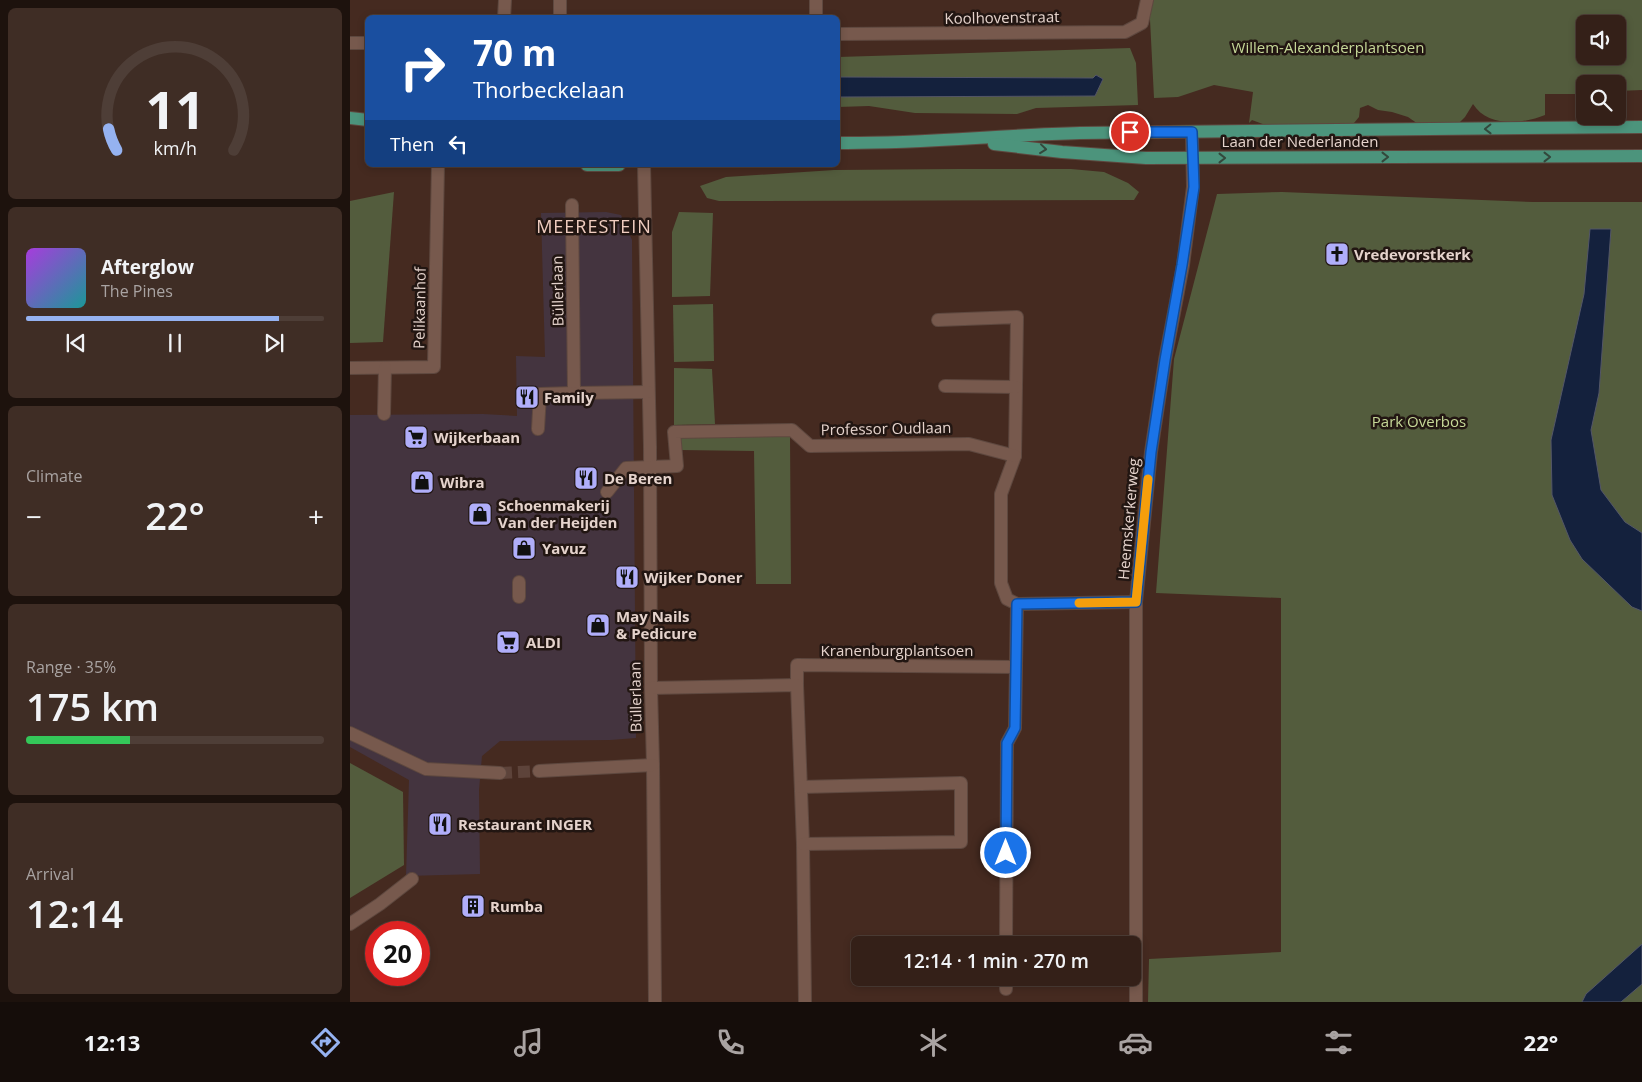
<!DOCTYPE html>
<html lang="en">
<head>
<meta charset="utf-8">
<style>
  body { margin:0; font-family:"Open Sans",sans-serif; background:#3f2d25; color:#f1f3f6; height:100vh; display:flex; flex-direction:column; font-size:19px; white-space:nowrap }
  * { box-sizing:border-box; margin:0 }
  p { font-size:16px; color:#a9a3a2 }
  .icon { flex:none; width:28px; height:28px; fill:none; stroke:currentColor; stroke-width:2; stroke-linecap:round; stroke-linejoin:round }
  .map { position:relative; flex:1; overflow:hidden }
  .panel { display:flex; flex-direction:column; gap:8px; padding:8px; background:#1d120d; width:350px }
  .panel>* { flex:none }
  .top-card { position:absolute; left:15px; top:15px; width:475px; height:152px; border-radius:8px; box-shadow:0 2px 8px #0003,0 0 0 1px #4e3e37; background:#1a4fa0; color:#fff; overflow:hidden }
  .controls { position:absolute; left:1226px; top:15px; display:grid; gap:10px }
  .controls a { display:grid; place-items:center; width:50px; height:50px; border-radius:8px; background:#342018; box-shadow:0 2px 8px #0003,0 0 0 1px #4e3e37; font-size:25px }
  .speed { position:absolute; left:15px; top:921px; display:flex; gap:10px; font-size:25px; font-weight:700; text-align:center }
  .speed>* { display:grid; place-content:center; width:65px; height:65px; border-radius:50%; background:#342018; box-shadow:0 2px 8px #0003,0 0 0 1px #4e3e37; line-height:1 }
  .speed .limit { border:8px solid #d22; background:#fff; color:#111 }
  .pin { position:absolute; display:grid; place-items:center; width:42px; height:42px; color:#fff; margin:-21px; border:2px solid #fff; border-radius:50%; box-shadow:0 1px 5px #0007 }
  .me { position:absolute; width:55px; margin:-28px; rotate:0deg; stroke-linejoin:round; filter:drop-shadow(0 0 4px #0008) }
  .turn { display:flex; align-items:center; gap:18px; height:105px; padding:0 25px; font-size:22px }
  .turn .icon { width:65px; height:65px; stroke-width:2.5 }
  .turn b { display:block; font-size:35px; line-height:42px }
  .then { display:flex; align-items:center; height:48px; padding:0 25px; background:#0003; gap:10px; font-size:19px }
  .big { font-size:38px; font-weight:600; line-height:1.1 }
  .panel .card { flex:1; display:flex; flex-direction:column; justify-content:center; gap:8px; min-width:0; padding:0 18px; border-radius:8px; background:#3f2d25 }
  .panel .dial { align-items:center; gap:0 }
  .dial svg { height:130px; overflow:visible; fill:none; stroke:#4e3e37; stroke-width:7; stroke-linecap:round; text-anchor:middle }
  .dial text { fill:#f1f3f6; stroke:none }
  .song { display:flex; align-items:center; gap:15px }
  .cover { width:60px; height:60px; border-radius:8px; background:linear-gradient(135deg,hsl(280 70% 55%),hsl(180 70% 35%)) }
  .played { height:5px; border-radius:2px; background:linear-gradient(90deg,#95b2f1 85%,#4e3e37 85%) }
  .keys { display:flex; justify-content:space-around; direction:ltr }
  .heat { display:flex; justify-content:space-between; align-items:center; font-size:28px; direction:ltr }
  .charge { height:8px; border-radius:4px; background:linear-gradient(90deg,#34c759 35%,#4e3e37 0) }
  .trip { position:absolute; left:501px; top:936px; width:290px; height:50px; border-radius:8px; background:#342018; box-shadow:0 2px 8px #0003,0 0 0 1px #4e3e37; font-weight:600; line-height:50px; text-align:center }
  .tabs { display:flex; height:80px; justify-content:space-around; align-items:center; background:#150d0a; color:#a9a3a2 }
  .tabs .icon { width:35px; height:35px }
  .tabs .current { color:#95b2f1 }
  .tabs b { font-size:22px; color:#f1f3f6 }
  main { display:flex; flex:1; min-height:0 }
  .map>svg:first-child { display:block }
  .commercial { fill:#44343f }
  .green { fill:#535c3d; fill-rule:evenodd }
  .water { fill:#14213d; stroke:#535668 }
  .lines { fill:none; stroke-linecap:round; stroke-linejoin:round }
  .minor-tunnel { stroke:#5d433a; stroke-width:12; stroke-dasharray:12 6; stroke-linecap:butt }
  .minor-casing { stroke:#5e483f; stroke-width:14 }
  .major-casing { stroke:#5e483f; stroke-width:14 }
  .minor { stroke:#77594d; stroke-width:12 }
  .major { stroke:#4c947c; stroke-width:12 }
  .oneway { stroke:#33483c }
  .route-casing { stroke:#114b97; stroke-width:12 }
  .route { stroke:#1a73e8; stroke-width:9 }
  .slow { stroke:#f59e0b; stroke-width:9 }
  .labels { text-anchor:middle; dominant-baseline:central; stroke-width:5; stroke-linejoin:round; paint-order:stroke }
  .street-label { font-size:15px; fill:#e5d3cc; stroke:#221612 }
  .park-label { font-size:15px; fill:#c6d898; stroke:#221612 }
  .poi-label { font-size:15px; font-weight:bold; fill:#e5d3cc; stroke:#221612; text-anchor:start }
  .quarter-label { font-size:18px; letter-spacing:1px; fill:#f0cdc0; stroke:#221612 }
</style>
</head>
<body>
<main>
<section class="panel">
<div class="card dial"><svg viewBox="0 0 100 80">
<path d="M14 69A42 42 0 1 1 86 69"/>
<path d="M14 69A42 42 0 0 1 9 56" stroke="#95b2f1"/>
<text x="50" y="56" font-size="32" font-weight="700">11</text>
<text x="50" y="72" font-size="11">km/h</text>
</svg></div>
<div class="card">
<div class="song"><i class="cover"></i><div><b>Afterglow</b><p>The Pines</p></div></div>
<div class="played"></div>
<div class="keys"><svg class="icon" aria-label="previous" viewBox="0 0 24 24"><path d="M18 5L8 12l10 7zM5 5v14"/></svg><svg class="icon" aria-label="pause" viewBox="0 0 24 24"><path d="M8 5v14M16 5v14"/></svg><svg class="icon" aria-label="next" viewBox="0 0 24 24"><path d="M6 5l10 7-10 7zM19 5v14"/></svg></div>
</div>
<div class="card"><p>Climate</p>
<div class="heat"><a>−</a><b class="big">22°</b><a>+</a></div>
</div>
<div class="card"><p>Range · 35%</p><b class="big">175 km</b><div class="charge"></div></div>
<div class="card"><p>Arrival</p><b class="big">12:14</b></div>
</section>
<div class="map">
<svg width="1292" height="1002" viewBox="0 0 1292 1002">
  <rect width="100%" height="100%" fill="#452a20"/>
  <!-- commercial -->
  <polygon class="commercial" points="256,212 271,215 282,240 286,738 260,740 150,741 132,756 129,790 130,874 56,876 59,780 0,747 0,415 133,414 167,416 166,356 195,357 191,213"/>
  <!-- green -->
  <g class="green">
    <path d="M799,0h493v90l-24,1v2v-9h-33v10h-40v21c-22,9 -57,13 -72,-11l-8,13 -8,8 -36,1 -13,-9 -16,-5 -14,-2 -10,-5 -8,3 -1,9 -5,6 -23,5 -63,-2 -16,-6 -3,3 4,-31 -39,-7 -36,12 -24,1zM1235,24h33v32h-33z"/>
    <polygon points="780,48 786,63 788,105 686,108 667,114 565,113 519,106 488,107 488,97 745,96 753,79 746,75 743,78 488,77 488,57"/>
    <polygon points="607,169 721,169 754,172 778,183 789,192 784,200 369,201 357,198 350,186 376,177 484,170"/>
    <polygon points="44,192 33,342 0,343 0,201"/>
    <polygon points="932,192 1183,202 1292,202 1292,1002 798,1002 799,959 931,952 931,598 806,593 824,359 867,194"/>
    <polygon points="329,212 363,213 360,296 322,297 322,232"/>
    <polygon points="363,304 364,361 324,362 323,305"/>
    <polygon points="324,368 362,369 365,424 324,425"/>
    <polygon points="440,435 441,584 406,584 404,451 330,450 329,437"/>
    <polygon points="0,763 53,792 54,865 0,898"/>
  </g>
  <!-- water -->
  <g class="water">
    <polygon points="746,75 753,79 745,96 488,97 488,77 743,78"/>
    <polygon points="1240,229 1261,229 1249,393 1241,430 1251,490 1275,522 1292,533 1292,611 1282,607 1232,559 1220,540 1202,495 1201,440 1234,294"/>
    <polygon points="1292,944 1292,984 1271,1002 1232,1002 1236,994"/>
  </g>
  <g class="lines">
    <!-- minor-tunnel -->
    <polyline class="minor-tunnel" points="150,773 189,771"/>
    <!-- minor casing -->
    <g class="minor-casing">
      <g id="minor">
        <polyline points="210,0 210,18"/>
        <polyline points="154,18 155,0"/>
        <polyline points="466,18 466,0"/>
        <polyline points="488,34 775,32 792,23 797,0"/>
        <polyline points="0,43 18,43"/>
        <polyline points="294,165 300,447 301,688 303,765 305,1002"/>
        <polyline points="222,205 224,393 298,392"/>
        <polyline points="588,320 667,317 665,456 651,494 651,583 657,599 667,604 786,602"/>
        <polyline points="0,368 84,367 88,165"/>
        <polyline points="595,386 666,387"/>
        <polyline points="34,414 35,368"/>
        <polyline points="188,429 190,394 224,393"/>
        <polyline points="257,492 276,468 327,466 324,432 442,430 460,446 619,444 665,456"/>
        <polyline points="169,582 169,597"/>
        <polyline points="447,685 447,665 666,667"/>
        <polyline points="301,688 447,685 453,844 455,1002"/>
        <polyline points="0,733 76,769 150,773"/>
        <polyline points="189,771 303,765"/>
        <polyline points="451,787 611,783 611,842 453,844"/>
        <polyline points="0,924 30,904 62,879"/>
        <polyline points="656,945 657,743 665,728 667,604"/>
        <polyline points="656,989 656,978"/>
        <polyline points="786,1002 786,602 801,452 815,360 833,265 843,187 842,132"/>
      </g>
    </g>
    <!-- major casing -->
    <g class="major-casing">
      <g id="major">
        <polyline points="0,118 18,120"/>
        <path d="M488,143c80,1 161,-8 242,-10 187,-3 375,-4 562,-6"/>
        <polyline points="644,144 712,152 796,158 1292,156"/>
        <polyline points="237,165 269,165"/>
      </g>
    </g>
    <!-- minor -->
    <use href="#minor" class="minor"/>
    <!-- major -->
    <use href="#major" class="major"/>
  </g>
  <!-- one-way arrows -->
  <defs><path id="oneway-chevron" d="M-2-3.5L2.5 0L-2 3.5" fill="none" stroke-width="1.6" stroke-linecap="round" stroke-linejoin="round" transform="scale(1.25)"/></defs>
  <g class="oneway">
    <use href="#oneway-chevron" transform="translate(1138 129) rotate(179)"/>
    <use href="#oneway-chevron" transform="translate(693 149) rotate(6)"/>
    <use href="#oneway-chevron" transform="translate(1035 157)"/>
    <use href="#oneway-chevron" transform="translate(1197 157)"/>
    <use href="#oneway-chevron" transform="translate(872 158)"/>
  </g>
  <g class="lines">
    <!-- route casing -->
    <g class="route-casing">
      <polyline id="route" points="656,853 657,743 665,728 667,604 786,602 801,452 815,360 832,265 844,187 842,132 780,132"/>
    </g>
    <!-- route -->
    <use href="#route" class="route"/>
    <!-- slow -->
    <polyline class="slow" points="729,603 786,602 798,479"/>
  </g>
  <!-- icons -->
  <defs>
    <g id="church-square" transform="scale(1.25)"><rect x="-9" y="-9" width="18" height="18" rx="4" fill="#b0aefa" stroke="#221612"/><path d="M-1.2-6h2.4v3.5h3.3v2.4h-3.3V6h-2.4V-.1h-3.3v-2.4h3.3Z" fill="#111"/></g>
    <g id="restaurant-square" transform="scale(1.25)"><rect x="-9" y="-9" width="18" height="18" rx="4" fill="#b0aefa" stroke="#221612"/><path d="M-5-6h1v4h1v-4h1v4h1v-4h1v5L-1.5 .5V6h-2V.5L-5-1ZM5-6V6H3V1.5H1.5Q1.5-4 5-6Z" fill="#111"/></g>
    <g id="supermarket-square" transform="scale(1.25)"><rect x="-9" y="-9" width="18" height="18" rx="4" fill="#b0aefa" stroke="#221612"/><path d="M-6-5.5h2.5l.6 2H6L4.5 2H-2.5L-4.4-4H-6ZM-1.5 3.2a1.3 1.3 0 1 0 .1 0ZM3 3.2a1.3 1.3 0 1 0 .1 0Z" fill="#111"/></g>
    <g id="shop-square" transform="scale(1.25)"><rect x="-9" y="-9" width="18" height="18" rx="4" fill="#b0aefa" stroke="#221612"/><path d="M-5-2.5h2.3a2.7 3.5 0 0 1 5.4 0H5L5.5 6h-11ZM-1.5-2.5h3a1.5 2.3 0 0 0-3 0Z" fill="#111"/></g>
    <g id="building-square" transform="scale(1.25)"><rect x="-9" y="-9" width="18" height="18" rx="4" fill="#b0aefa" stroke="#221612"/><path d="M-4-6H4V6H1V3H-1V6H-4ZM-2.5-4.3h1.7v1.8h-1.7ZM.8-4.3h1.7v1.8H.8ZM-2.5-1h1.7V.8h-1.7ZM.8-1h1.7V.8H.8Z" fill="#111"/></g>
  </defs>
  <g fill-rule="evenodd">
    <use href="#church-square" x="987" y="254"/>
    <use href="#restaurant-square" x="177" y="397"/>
    <use href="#supermarket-square" x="66" y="437"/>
    <use href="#restaurant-square" x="236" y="478"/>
    <use href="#shop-square" x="72" y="482"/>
    <use href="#shop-square" x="130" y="514"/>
    <use href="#shop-square" x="174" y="548"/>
    <use href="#restaurant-square" x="277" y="577"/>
    <use href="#shop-square" x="248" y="625"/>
    <use href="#supermarket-square" x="158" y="642"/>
    <use href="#restaurant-square" x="90" y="824"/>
    <use href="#building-square" x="123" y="906"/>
  </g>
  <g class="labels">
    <!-- street labels -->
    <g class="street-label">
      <text transform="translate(652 17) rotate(-1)">Koolhovenstraat</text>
      <text x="950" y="141">Laan der Nederlanden</text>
      <text transform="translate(207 291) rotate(-91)">Büllerlaan</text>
      <text transform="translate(69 308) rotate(-89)">Pelikaanhof</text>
      <text transform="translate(536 428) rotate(-1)">Professor Oudlaan</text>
      <text transform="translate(778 519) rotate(-85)">Heemskerkerweg</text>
      <text x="547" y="650">Kranenburgplantsoen</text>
      <text transform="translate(285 697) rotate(-91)">Büllerlaan</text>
    </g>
    <!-- park labels -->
    <g class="park-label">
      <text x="978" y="47">Willem-Alexanderplantsoen</text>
      <text x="1069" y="421">Park Overbos</text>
    </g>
    <!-- poi labels -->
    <g class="poi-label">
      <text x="1004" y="254">Vredevorstkerk</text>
      <text x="194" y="397">Family</text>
      <text x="84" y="437">Wijkerbaan</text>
      <text x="254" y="478">De Beren</text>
      <text x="90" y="482">Wibra</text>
      <text x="148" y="505">Schoenmakerij<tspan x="148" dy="17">Van der Heijden</tspan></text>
      <text x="192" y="548">Yavuz</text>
      <text x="294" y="577">Wijker Doner</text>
      <text x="266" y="616">May Nails<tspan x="266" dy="17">&amp; Pedicure</tspan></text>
      <text x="176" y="642">ALDI</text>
      <text x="108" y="824">Restaurant INGER</text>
      <text x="140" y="906">Rumba</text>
    </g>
    <!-- quarter labels -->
    <g class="quarter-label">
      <text x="244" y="226">MEERESTEIN</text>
    </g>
  </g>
</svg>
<div class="controls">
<a><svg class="icon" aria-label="sound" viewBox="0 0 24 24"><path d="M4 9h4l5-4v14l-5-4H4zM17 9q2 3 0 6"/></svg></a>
<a><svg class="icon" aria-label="search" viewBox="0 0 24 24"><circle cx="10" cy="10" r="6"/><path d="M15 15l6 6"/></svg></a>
</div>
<div class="speed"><div class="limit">20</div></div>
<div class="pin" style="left:780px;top:132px;background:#d93025"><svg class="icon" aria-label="arrive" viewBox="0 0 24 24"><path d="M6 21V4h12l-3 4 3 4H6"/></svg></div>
<svg class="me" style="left:656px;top:853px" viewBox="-20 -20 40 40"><circle r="17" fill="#1a73e8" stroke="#fff" stroke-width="3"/><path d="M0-11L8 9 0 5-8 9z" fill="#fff"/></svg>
<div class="trip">12:14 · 1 min · 270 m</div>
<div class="top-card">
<div class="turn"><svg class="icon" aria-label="right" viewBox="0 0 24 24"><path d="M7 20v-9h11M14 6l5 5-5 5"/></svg><div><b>70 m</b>Thorbeckelaan</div></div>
<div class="then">Then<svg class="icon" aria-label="left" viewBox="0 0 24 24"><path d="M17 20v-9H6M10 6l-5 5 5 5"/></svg></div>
</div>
</div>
</main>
<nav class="tabs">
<b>12:13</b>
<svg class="icon current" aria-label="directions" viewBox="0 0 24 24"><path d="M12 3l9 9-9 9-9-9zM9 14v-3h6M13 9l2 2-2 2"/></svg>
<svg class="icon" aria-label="music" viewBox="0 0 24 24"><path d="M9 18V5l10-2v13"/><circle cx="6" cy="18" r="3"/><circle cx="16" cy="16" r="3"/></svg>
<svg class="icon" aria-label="phone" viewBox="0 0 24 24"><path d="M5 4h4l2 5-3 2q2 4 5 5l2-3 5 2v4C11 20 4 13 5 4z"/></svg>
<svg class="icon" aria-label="climate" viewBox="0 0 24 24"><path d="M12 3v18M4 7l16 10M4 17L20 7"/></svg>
<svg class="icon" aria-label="car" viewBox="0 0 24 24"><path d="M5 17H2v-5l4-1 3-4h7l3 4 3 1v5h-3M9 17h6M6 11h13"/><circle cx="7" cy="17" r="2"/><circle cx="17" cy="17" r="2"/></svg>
<svg class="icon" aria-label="filters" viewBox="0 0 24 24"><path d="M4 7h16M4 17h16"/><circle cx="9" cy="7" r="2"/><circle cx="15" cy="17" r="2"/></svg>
<b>22°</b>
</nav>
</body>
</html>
